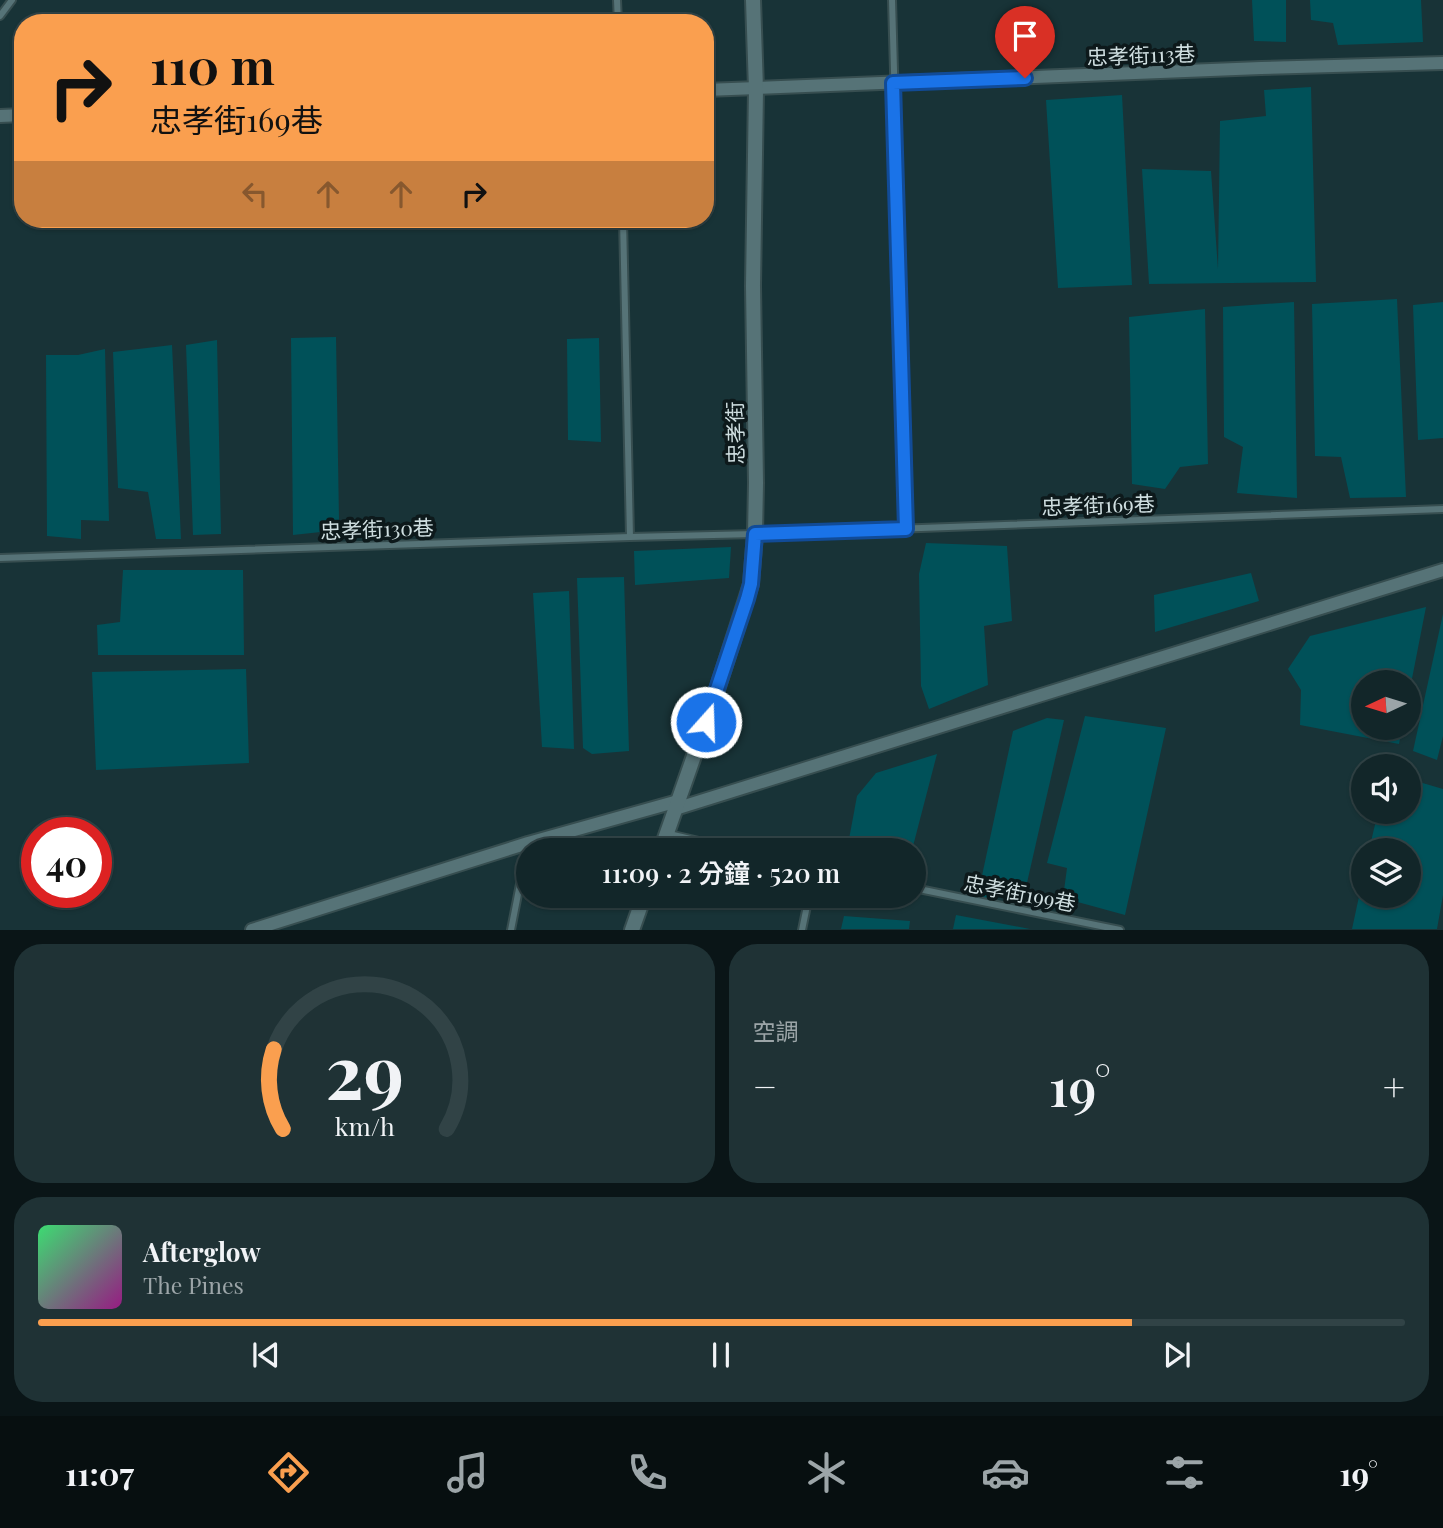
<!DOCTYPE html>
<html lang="zh-TW">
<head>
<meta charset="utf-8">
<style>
  body { margin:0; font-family:"Playfair Display","Noto Sans TC",serif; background:#1f3235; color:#f1f3f6; height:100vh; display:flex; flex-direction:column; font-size:26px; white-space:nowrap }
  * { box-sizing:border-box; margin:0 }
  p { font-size:23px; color:#9ca5a8 }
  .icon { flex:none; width:38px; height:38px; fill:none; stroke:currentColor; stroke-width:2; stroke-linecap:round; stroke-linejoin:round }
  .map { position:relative; height:930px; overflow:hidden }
  .details { display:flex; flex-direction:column; gap:14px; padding:14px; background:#0a1517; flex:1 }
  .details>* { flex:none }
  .hud { position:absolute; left:14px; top:14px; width:700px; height:214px; border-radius:28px; box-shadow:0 2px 5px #0004,0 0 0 2px #314346; background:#fa9f4f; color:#111; overflow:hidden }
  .needle { width:46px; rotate:266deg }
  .buttons { position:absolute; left:1351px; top:670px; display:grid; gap:14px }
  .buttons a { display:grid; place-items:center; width:70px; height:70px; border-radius:50%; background:#122629; box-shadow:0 2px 5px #0004,0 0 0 2px #314346; font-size:35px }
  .speed { position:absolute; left:21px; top:817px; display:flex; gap:14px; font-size:35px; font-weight:700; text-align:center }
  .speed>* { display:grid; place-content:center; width:91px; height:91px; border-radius:50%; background:#122629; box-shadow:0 2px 5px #0004,0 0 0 2px #314346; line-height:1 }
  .speed .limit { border:10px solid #d22; background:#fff; color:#111 }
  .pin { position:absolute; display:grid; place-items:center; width:60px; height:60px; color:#fff; margin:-72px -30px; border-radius:50% 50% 50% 0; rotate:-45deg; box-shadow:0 0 7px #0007 }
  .pin .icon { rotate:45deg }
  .me { position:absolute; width:77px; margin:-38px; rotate:20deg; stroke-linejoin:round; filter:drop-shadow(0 0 5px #0008) }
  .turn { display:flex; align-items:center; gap:24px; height:147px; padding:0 21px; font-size:32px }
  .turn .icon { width:91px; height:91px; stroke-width:2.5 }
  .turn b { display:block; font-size:49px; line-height:60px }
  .lanes { display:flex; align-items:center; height:66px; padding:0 21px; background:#0003; justify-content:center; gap:35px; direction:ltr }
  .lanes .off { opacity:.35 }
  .big { font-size:52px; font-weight:600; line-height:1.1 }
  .details .tile { flex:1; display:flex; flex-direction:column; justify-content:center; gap:10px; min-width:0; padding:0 24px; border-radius:28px; background:#1f3235 }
  .details .dial { align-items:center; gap:0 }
  .dial svg { height:182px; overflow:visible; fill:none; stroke:#314346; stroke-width:7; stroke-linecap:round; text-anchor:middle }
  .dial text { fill:#f1f3f6; stroke:none }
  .song { display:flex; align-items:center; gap:21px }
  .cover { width:84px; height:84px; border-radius:10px; background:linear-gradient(135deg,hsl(140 70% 55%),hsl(310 70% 35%)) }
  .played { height:7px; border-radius:4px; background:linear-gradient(90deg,#fa9f4f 80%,#314346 80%) }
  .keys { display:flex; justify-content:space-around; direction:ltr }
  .heat { display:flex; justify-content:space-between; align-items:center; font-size:38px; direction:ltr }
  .details .tiles { flex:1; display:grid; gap:14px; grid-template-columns:1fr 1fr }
  .tile:last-child { grid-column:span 2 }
  .trip { position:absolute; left:516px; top:838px; width:410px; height:70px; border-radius:35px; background:#122629; box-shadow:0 2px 5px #0004,0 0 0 2px #314346; font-weight:600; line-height:70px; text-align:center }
  .menu { display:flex; height:112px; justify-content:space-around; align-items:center; background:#070f10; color:#9ca5a8 }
  .menu .icon { width:49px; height:49px }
  .menu .on { color:#fa9f4f }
  .menu b { font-size:32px; color:#f1f3f6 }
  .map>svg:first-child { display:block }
  .water { fill:#005159 }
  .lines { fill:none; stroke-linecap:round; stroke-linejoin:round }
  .service-casing { stroke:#374e50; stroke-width:10 }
  .minor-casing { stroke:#374e50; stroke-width:16 }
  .tertiary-casing { stroke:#374e50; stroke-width:18 }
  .service { stroke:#567377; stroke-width:6 }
  .minor { stroke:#567377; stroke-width:12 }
  .tertiary { stroke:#567377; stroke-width:14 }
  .route-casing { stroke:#114b97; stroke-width:18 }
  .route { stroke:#1a73e8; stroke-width:12 }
  .labels { text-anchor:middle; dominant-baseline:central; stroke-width:7; stroke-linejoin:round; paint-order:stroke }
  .street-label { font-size:21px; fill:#cfdee0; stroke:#0d191b }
</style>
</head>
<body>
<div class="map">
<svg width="1443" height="930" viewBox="0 0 1443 930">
  <rect width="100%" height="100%" fill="#183337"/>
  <!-- water -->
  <g class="water">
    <polygon points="1252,0 1286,0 1286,42 1254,41"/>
    <polygon points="1310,0 1421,0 1423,42 1338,45 1333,23 1311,20"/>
    <polygon points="1311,87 1316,282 1149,284 1142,169 1211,171 1218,269 1220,121 1266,116 1264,90"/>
    <polygon points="1122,95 1132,285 1058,288 1046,100"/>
    <polygon points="1397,299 1406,497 1350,498 1341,457 1315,456 1312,304"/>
    <polygon points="1294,302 1297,498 1237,493 1243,447 1224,437 1223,307"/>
    <polygon points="1443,302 1443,438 1418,440 1413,305"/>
    <polygon points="1205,309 1208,464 1180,467 1165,489 1132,484 1129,317"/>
    <polygon points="336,337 339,520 330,531 293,535 291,338"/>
    <polygon points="599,338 601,442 568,440 567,339"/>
    <polygon points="217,340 221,534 193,535 186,345"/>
    <polygon points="172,345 181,539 156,539 148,492 118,488 113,352"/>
    <polygon points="105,349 109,521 81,520 81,539 47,536 46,355 78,355"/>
    <polygon points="926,543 1007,546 1012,621 984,626 988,685 929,709 921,686 919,574"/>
    <polygon points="731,547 729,578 635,585 634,551"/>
    <polygon points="123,570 243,570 244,655 98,655 97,625 120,622"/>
    <polygon points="1251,573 1259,601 1155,632 1154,595"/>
    <polygon points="624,577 629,751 592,754 583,748 577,578"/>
    <polygon points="569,591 574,749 542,747 533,593"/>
    <polygon points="1426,607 1409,694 1409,682 1363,682 1363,728 1402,728 1399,744 1300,725 1301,690 1288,669 1310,636"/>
    <polygon points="1443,614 1443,736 1437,760 1413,751"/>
    <polygon points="246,669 249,763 96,770 92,672"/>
    <polygon points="1085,716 1166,728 1125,915 1063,898 1067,868 1047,863"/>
    <polygon points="1047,718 1064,720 1024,896 977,899 1013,731"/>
    <polygon points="937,754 912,850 847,850 857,796 876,773"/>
    <polygon points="1409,779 1443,789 1443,895 1437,929 1352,929 1363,878 1363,896 1409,896 1409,850 1369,850 1378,812 1409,812"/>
    <polygon points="956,915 1030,929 953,929"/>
    <polygon points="844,916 910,921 909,929 841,929"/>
  </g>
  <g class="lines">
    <!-- service casing -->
    <g class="service-casing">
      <g id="service">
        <polyline points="617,0 618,23"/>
        <polyline points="892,0 907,529"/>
        <polyline points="0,16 12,0"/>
        <polyline points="623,219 630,537"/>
        <polyline points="0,558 630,537 755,534 1443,509"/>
        <polyline points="669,834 738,850"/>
        <polyline points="914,888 1120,930"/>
        <polyline points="511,930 528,843"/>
        <polyline points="802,930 809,896"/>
      </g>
    </g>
    <!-- minor casing -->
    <g class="minor-casing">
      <g id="minor">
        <polyline points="705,90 1261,68 1443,63"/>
        <polyline points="0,116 23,115"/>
        <polyline points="675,809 1443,570"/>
        <polyline points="252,930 528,843 678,801"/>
      </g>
    </g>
    <!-- tertiary casing -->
    <g class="tertiary-casing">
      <g id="tertiary">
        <polyline points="661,850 715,696 751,584 755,534 756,483 753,286 756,89 753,0"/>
        <polyline points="632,930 644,896"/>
      </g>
    </g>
    <!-- service -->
    <use href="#service" class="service"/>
    <!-- minor -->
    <use href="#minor" class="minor"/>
    <!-- tertiary -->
    <use href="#tertiary" class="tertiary"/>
  </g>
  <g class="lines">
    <!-- route casing -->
    <g class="route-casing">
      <polyline id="route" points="706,722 747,599 751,584 755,534 906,529 893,83 1025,78"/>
    </g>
    <!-- route -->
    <use href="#route" class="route"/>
  </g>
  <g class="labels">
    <!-- street labels -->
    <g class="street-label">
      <text transform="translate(1141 54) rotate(-2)">忠孝街113巷</text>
      <text transform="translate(734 433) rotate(-91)">忠孝街</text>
      <text transform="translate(1098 504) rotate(-2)">忠孝街169巷</text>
      <text transform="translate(377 528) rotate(-2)">忠孝街130巷</text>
      <text transform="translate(1020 892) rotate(11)">忠孝街199巷</text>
    </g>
  </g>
</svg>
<div class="buttons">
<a><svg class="needle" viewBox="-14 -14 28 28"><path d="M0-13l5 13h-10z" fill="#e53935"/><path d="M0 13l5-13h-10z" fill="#9ca5a8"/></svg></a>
<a><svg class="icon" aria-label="sound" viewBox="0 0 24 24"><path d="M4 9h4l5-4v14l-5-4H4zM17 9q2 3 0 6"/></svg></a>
<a><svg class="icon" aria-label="layers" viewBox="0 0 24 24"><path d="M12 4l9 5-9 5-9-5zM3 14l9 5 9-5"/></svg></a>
</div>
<div class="speed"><div class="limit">40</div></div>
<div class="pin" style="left:1025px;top:78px;background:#d93025"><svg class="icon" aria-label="arrive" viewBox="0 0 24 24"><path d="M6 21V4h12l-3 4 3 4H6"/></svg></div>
<svg class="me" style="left:706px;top:722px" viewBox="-20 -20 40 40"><circle r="17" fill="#1a73e8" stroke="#fff" stroke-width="3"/><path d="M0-11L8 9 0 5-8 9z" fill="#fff"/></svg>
<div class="trip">11:09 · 2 分鐘 · 520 m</div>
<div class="hud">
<div class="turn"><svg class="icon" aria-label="right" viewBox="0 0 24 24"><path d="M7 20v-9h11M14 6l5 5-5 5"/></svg><div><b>110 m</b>忠孝街169巷</div></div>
<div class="lanes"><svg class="icon off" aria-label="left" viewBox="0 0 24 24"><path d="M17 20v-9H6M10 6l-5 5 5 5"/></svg><svg class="icon off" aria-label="ahead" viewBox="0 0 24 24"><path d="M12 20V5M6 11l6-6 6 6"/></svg><svg class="icon off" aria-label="ahead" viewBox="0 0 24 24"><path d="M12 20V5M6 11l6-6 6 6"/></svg><svg class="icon" aria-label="right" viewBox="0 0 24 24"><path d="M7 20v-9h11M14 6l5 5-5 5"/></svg></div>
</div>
</div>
<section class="details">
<div class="tiles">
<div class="tile dial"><svg viewBox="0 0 100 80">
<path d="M14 69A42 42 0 1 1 86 69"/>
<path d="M14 69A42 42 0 0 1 10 34" stroke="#fa9f4f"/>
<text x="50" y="56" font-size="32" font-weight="700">29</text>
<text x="50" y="72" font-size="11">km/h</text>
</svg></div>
<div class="tile"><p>空調</p>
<div class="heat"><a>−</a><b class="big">19°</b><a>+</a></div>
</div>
<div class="tile">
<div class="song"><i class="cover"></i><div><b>Afterglow</b><p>The Pines</p></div></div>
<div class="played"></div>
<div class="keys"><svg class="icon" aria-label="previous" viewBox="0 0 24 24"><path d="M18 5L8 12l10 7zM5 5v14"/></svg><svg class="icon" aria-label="pause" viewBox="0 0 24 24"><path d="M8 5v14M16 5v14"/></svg><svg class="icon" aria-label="next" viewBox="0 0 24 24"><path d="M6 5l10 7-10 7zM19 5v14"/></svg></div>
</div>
</div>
</section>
<nav class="menu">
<b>11:07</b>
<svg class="icon on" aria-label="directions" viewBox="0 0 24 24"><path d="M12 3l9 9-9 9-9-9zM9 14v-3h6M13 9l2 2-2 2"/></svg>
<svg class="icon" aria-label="music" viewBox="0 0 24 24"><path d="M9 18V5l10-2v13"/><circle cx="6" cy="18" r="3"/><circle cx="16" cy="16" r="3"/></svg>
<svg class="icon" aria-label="phone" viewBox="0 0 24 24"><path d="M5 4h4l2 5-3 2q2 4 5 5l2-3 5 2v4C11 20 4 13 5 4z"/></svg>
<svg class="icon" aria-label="climate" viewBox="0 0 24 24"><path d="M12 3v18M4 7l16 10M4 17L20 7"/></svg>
<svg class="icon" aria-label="car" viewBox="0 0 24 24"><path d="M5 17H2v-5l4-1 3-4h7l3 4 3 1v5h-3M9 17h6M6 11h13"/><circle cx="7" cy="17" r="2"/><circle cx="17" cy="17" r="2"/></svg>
<svg class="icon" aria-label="filters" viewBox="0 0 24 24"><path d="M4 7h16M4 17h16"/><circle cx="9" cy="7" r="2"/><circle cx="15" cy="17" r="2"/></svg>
<b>19°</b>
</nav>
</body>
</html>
